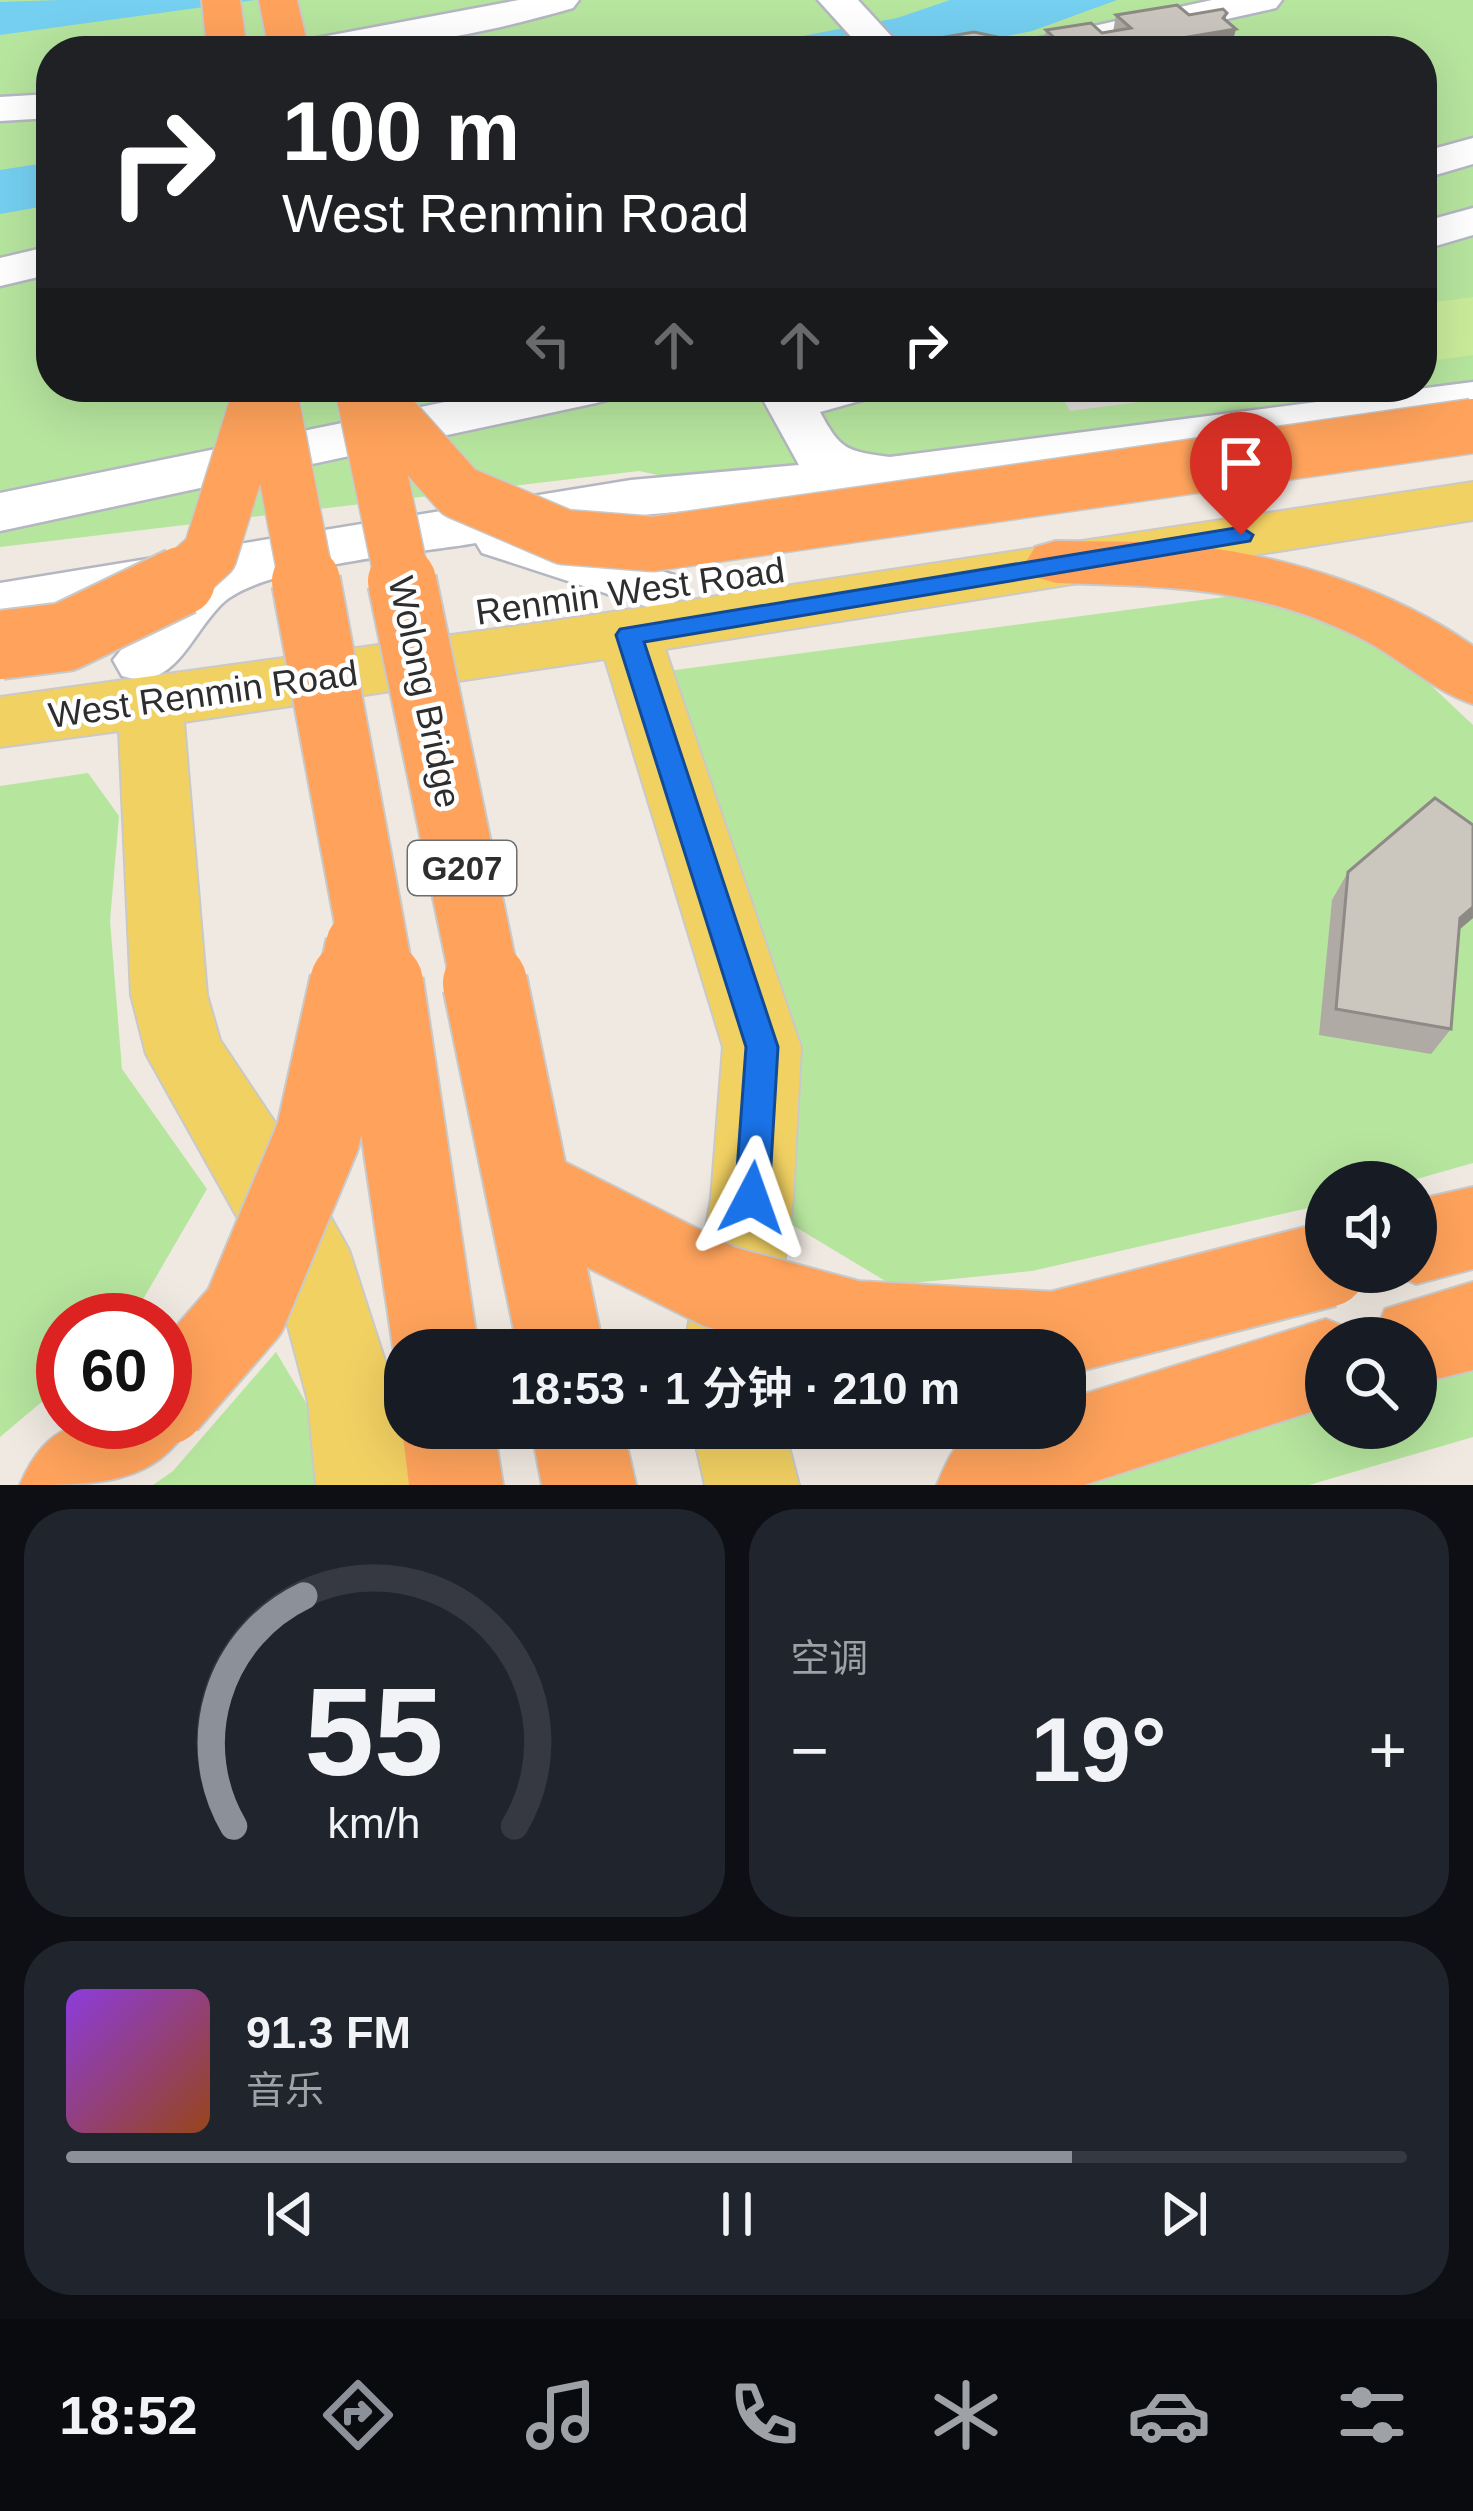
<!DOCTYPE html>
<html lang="zh">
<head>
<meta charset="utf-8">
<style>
  body { margin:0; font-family:Arial,"Noto Sans SC",sans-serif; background:#20242c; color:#f1f3f6; height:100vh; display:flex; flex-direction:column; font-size:45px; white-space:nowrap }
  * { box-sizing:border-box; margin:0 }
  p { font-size:39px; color:#9ea1a6 }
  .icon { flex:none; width:66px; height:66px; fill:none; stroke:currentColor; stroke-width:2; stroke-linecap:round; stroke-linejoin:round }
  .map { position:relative; height:1485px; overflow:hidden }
  .drawer { display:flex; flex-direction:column; gap:24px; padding:24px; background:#0d0f14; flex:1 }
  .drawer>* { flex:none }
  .hud { position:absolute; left:36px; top:36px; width:1401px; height:366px; border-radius:48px; box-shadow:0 12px 48px #0002; background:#202124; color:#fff; overflow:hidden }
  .fabs { position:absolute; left:1305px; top:1161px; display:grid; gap:24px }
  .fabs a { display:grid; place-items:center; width:132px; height:132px; border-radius:50%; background:#171b24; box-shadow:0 12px 48px #0002; font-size:60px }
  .speed { position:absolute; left:36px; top:1293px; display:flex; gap:24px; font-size:60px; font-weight:700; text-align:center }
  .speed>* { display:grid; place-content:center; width:156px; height:156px; border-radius:50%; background:#171b24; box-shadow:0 12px 48px #0002; line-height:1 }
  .speed .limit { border:18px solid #d22; background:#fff; color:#111 }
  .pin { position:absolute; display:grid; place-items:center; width:102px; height:102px; color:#fff; margin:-123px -51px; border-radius:50% 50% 50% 0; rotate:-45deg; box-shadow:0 0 12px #0007 }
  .pin .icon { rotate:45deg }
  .me { position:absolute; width:132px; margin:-66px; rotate:4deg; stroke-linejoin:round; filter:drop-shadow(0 0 9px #0008) }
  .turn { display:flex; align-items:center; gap:42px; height:252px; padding:0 48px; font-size:54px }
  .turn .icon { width:156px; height:156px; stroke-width:2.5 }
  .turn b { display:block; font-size:84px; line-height:102px }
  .lanes { display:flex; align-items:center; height:114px; padding:0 48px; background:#0003; justify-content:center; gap:60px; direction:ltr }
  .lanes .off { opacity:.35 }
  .big { font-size:90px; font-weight:600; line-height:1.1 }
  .drawer .tile { flex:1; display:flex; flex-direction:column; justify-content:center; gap:18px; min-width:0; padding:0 42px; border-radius:48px; background:#20242c }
  .drawer .dial { align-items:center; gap:0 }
  .dial svg { height:312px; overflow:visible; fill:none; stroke:#363941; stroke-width:7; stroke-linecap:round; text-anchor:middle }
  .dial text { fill:#f1f3f6; stroke:none }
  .song { display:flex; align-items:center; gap:36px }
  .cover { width:144px; height:144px; border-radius:18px; background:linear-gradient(135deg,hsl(270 70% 55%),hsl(20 70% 35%)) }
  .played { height:12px; border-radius:6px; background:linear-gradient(90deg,#8c9099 75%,#363941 75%) }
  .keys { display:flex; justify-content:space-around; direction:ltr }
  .heat { display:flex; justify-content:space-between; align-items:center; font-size:66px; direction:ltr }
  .drawer .tiles { flex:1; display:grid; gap:24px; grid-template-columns:1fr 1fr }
  .tile:last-child { grid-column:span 2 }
  .trip { position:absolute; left:384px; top:1329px; width:702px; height:120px; border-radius:48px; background:#171b24; box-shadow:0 12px 48px #0002; font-weight:600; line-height:120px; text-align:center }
  .tabs { display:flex; height:192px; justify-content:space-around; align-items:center; background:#090b0e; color:#9ea1a6 }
  .tabs .icon { width:84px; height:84px }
  .tabs .current { color:#8c9099 }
  .tabs b { font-size:54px; color:#f1f3f6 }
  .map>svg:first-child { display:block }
  .green { fill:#b6e59e; fill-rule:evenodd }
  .pitch { fill:#c9ec9a }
  .plaza { fill:#dfdcd8 }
  .water { fill:#75cff0 }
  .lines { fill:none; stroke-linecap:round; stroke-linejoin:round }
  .minor-casing { stroke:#b4b7c1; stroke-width:5 }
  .major-casing { stroke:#c9c9c9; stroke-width:4 }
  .highway-casing { stroke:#c9c9c9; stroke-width:4 }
  .minor { fill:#fff; fill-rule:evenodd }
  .major { fill:#f2d163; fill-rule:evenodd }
  .highway { fill:#ffa35c; fill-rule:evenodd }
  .highway-bridge-far2-casing { stroke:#c9c9c9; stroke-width:57; stroke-linecap:butt }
  .highway-bridge-far1-casing { stroke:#c9c9c9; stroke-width:72; stroke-linecap:butt }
  .highway-bridge-casing { stroke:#c9c9c9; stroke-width:88; stroke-linecap:butt }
  .highway-bridge-far2 { stroke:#ffa35c; stroke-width:54 }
  .highway-bridge-far1 { stroke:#ffa35c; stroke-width:68 }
  .highway-bridge { stroke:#ffa35c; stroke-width:84 }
  .wall { fill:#afaba4 }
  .shaded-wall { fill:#8e8b86 }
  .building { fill:#cbc7bf; stroke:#8e8b86; stroke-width:3 }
  .route { fill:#1a73e8; stroke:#114b97; stroke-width:3 }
  .labels { text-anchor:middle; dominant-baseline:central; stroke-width:9; stroke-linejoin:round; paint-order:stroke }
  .shield { fill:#fff; stroke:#6d6d6d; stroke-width:3 }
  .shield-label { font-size:33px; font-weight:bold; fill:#2e2e2e }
  .street-label { font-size:36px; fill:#2e2e2e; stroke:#fff }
</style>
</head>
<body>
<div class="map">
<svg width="1473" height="1485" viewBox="0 0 1473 1485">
  <rect width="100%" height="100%" fill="#efe9e1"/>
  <!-- green -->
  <g class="green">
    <path d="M0,0h1473v398l-745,92 -89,-19 -639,76zM51,51h1371v336h-1371z"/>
    <polygon points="1247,594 1386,643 1473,725 1473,1163 1406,1182 1326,1182 1326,1204 1032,1271 892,1285 789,1223 660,672"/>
    <polygon points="88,773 119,816 110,921 122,1069 207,1189 131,1320 63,1320 63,1384 0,1437 0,786"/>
    <polygon points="1473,1326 1473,1437 1309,1485 984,1485 1326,1363 1326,1428 1416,1428 1416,1340"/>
    <polygon points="276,1352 323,1431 327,1485 153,1485 173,1471"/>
  </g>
  <!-- pitch -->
  <polygon class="pitch" points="1473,297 1473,355 1422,362 1422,304"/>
  <!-- plaza -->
  <polygon class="plaza" points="1057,387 1256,387 1070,411"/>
  <!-- water -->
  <g class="water">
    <polygon points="61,0 255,0 0,35 0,2"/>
    <polygon points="950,0 1117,0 1032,31 934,51 724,51 897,18"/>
    <polygon points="51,162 51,205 0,214 0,170"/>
  </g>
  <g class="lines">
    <!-- minor casing -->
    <g class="minor-casing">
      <g id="minor">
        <path d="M519,0h60l-6,8c-97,28 -181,43 -281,43l5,-8 14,-4z"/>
        <polygon points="818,0 858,0 905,51 864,51"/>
        <polygon points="1212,0 1282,0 1276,8 1083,51 1011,51 1016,43"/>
        <polygon points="51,94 51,118 0,121 0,97"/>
        <polygon points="1473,138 1473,164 1422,179 1422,152"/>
        <polygon points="1473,208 1473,235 1422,250 1422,222"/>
        <polygon points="51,246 51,274 0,286 0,258"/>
        <path d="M1473,382v32l-583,79 -259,23 -90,16 133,43 9,14 -9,14 -20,6 -172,-56 -6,-10c-58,10 -212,23 -252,59 -34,31 -48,91 -102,74l-9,-16 50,-63 -163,28v-42l631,-103 168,-15 -43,-78h121l-7,11 -50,14c21,39 27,39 70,45z"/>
        <polygon points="519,387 621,387 614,398 596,403 0,531 0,493"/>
      </g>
    </g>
    <!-- major casing -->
    <g class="major-casing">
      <g id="major">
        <polygon points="1473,482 1473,520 665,649 801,1047 793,1199 772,1350 684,1350 711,1199 723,1047 605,659 184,722 207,995 220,1040 292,1148 349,1250 398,1401 410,1485 316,1485 308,1401 279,1292 146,1054 131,995 119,731 0,747 0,697 553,621"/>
        <polygon points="692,1428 784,1428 799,1485 705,1485"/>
      </g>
    </g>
    <!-- highway casing -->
    <g class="highway-casing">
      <g id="highway">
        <polygon points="202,0 240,0 247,51 207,51"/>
        <polygon points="259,0 297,0 309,51 269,51"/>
        <path d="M1056,541c46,1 93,-1 139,5 95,11 200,45 278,100v58c-40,-13 -73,-46 -111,-65 -102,-52 -195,-53 -306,-56l-21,-6 -9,-15 9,-15z"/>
        <polygon points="1473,1187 1473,1269 1416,1284 1387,1272 1416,1272 1416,1200"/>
        <polygon points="1473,1282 1473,1370 1416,1384 1416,1338 1373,1338 1385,1309"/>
        <path d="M1326,1319l31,13 3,6h-34v69l-242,78h-147c10,-24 19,-47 44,-57h84v-28z"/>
        <path d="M165,1384l13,6 13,32c-35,63 -93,63 -171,63 32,-75 74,-63 145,-63z"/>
        <polygon points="405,1422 405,1428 494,1428 503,1485 409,1485 402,1428"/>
        <polygon points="531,1428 623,1428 636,1485 542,1485"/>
      </g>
    </g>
    <!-- minor -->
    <use href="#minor" class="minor"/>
    <!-- major -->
    <use href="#major" class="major"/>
    <!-- highway -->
    <use href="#highway" class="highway"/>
    <!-- highway-bridge-far2 casing -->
    <g class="highway-bridge-far2-casing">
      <g id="highway-bridge-far2">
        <polyline points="269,387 307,584"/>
        <polyline points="362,387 403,584"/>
        <polyline points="365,387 459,492 564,537 653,544 1473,426"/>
        <polyline points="177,584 210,554 262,387"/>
      </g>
    </g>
    <!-- highway-bridge-far1 casing -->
    <g class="highway-bridge-far1-casing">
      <g id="highway-bridge-far1">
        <polyline points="306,581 381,986"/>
        <polyline points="402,581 486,986"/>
        <polyline points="0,645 65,637 181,581"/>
        <polyline points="351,986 360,945"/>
      </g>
    </g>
    <!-- highway-bridge casing -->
    <g class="highway-bridge-casing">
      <g id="highway-bridge">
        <polyline points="381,983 436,1350"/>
        <polyline points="485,983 561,1350"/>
        <polyline points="529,1191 720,1287 853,1323 1055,1334 1326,1265"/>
        <polyline points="165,1403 245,1311 318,1136 352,983"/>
      </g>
    </g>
    <!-- highway-bridge-far2 -->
    <use href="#highway-bridge-far2" class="highway-bridge-far2"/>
    <!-- highway-bridge-far1 -->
    <use href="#highway-bridge-far1" class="highway-bridge-far1"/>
    <!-- highway-bridge -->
    <use href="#highway-bridge" class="highway-bridge"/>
  </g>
  <!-- wall -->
  <g class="wall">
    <polygon points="1116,15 1189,15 1225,20 1230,51 1043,51 1046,30 1102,33 1113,32"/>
    <polygon points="1473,825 1473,918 1459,930 1451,1029 1431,1054 1319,1035 1332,900 1348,872"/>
  </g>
  <!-- shaded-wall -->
  <g class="shaded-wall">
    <polygon points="1227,13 1222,31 1236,29 1230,51 1164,51 1169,40 1223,18"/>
    <polygon points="1148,44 1147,51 1111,51"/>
    <polygon points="1473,907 1473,918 1441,945 1460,918"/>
  </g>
  <!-- building -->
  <g class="building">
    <polygon points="1177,5 1189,15 1223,9 1227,13 1223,18 1236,29 1169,40 1186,47 1164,51 1148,51 1148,44 1111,51 1054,51 1047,44 1059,42 1046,30 1091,23 1102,33 1131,28 1116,15"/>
    <polygon points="974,32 1007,39 1016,49 1004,51 916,51 910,43"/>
    <polygon points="1435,798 1473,825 1473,907 1460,918 1451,1029 1336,1009 1348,872"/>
  </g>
  <!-- route -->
  <polygon class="route" points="1241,527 1253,535 1250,541 644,642 778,1047 769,1198 764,1210 752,1215 740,1210 735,1198 746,1047 616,635 620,629"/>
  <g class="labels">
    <!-- shield labels -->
    <rect class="shield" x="408" y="841" width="108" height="54" rx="9"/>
    <g class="shield-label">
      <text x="462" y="868">G207</text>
    </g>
    <!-- street labels -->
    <g class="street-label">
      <text transform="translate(630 591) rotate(-8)">Renmin West Road</text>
      <text transform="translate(425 692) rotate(78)">Wolong Bridge</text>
      <text transform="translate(203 694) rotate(-8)">West Renmin Road</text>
    </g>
  </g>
</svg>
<div class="fabs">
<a><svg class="icon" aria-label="sound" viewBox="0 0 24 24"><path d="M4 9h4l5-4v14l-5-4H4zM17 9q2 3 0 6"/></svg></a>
<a><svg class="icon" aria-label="search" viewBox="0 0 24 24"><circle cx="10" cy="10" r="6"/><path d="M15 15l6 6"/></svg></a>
</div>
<div class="speed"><div class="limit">60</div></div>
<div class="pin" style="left:1241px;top:535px;background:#d93025"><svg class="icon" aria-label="arrive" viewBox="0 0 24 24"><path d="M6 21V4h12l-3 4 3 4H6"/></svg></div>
<svg class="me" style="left:752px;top:1198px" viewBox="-20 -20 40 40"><path d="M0-17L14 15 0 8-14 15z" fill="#1a73e8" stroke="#fff" stroke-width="4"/></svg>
<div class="trip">18:53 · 1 分钟 · 210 m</div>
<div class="hud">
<div class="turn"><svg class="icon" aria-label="right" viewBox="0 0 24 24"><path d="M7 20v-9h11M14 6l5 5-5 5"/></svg><div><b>100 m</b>West Renmin Road</div></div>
<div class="lanes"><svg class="icon off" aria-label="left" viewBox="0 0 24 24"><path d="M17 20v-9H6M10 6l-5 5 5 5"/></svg><svg class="icon off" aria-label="ahead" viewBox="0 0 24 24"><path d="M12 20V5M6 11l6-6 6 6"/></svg><svg class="icon off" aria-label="ahead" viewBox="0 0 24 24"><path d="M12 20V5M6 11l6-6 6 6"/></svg><svg class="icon" aria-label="right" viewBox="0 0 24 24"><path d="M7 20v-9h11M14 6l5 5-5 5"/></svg></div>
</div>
</div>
<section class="drawer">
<div class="tiles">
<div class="tile dial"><svg viewBox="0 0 100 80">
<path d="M14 69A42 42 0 1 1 86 69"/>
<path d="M14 69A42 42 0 0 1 32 10" stroke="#8c9099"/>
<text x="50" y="56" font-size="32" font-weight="700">55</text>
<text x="50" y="72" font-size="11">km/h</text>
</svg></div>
<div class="tile"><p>空调</p>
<div class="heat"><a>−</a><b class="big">19°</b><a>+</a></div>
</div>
<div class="tile">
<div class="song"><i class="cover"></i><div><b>91.3 FM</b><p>音乐</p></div></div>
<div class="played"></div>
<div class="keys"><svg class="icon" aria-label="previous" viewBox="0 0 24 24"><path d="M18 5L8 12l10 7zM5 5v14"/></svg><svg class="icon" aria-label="pause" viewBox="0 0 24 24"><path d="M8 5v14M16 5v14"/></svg><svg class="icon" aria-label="next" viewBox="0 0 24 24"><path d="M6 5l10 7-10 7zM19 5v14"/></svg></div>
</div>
</div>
</section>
<nav class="tabs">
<b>18:52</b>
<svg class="icon current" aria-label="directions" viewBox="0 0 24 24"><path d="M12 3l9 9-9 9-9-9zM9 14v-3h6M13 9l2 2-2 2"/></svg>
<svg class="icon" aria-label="music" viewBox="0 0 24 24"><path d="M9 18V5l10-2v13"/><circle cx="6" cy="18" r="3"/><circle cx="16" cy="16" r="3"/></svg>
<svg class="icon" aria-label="phone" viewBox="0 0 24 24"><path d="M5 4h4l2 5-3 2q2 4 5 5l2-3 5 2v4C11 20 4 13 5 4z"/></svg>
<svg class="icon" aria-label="climate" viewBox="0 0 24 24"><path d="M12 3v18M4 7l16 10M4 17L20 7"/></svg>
<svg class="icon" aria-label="car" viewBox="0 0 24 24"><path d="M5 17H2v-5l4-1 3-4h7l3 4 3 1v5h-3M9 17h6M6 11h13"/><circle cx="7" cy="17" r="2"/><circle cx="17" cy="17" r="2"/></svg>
<svg class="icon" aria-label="filters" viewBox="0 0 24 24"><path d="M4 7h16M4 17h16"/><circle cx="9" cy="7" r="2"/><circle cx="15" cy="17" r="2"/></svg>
</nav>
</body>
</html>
